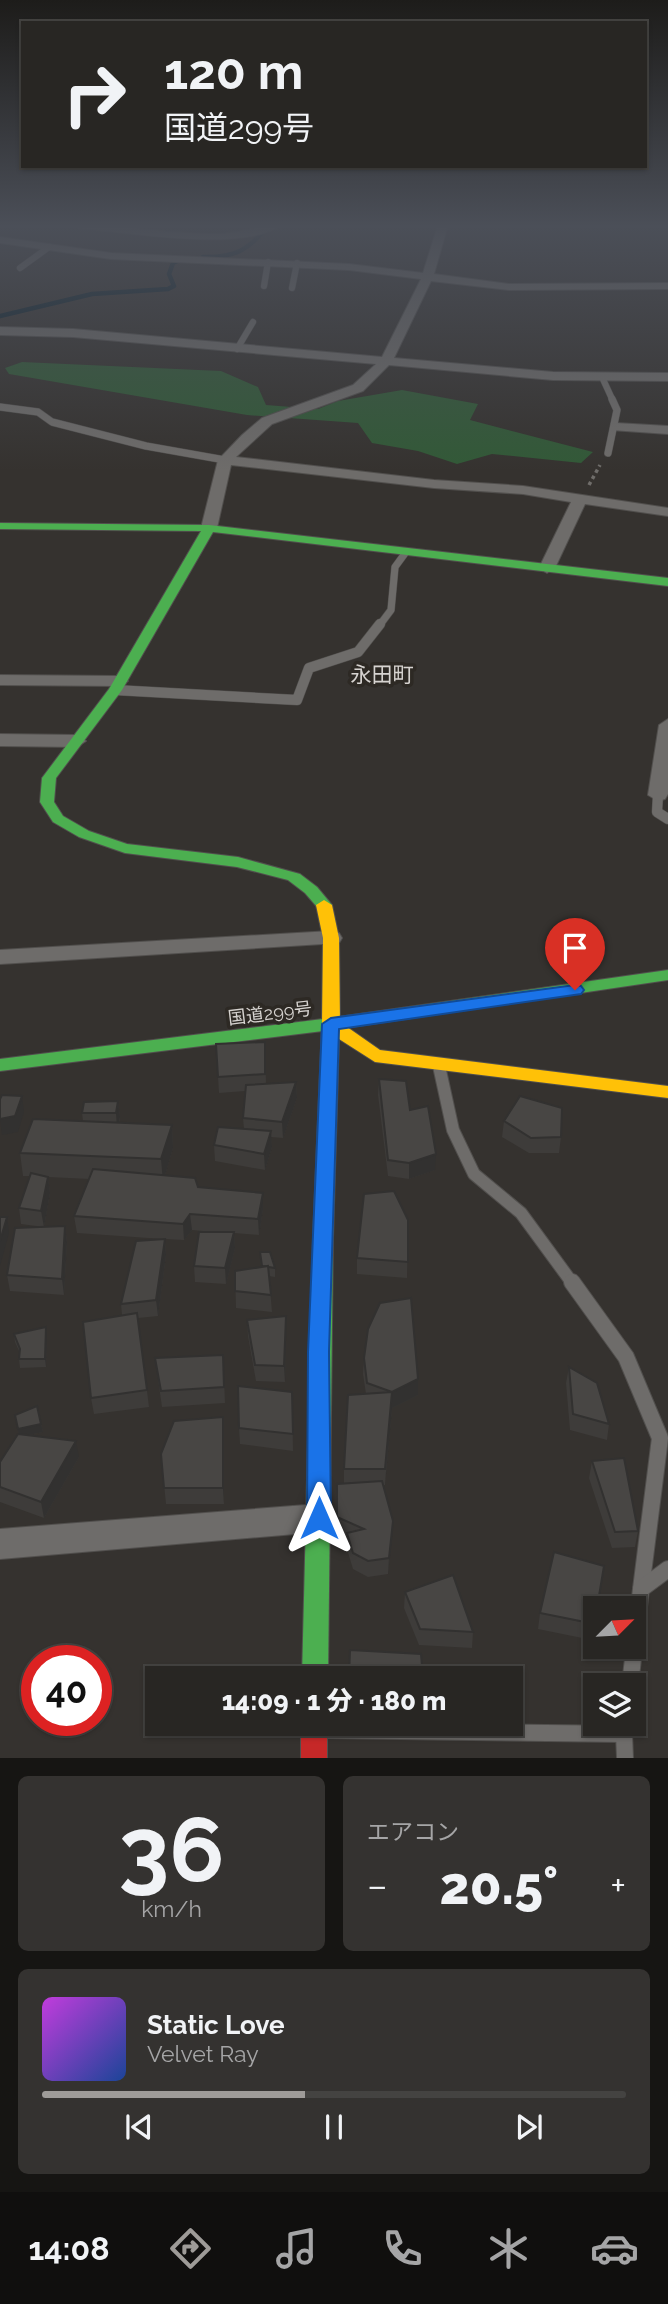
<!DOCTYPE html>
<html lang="ja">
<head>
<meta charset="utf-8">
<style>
  body { margin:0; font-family:Raleway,"Noto Sans JP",sans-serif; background:#343230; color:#f1f3f6; height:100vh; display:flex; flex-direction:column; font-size:26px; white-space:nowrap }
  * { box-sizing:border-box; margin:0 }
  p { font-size:23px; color:#a5a5a6 }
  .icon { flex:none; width:38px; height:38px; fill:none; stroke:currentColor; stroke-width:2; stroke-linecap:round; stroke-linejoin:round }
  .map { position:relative; height:1758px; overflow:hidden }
  .details { display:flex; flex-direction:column; gap:18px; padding:18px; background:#161513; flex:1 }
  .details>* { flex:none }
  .top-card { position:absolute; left:21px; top:21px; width:626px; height:147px; border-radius:0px; box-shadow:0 2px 5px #0004,0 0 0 2px #444341; background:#282623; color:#f1f3f6; overflow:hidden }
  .needle { width:46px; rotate:66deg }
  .controls { position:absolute; left:583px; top:1596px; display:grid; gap:14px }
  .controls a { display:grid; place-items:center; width:63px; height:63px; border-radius:0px; background:#282623; box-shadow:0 2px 5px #0004,0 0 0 2px #444341; font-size:35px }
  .speed { position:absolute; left:21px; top:1645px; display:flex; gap:14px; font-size:35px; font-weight:700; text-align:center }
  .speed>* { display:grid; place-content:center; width:91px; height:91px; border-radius:50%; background:#282623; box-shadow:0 2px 5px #0004,0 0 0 2px #444341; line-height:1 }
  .speed .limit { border:10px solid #d22; background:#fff; color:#111 }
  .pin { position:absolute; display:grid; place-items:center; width:60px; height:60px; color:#fff; margin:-72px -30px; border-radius:50% 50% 50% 0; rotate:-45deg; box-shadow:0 0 7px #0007 }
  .pin .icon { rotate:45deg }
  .me { position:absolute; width:77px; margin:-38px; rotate:0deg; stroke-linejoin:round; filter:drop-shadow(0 0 5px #0008) }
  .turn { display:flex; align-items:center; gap:24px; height:147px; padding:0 28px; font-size:32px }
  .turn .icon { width:91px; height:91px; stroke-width:2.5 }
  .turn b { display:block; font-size:49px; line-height:60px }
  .big { font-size:52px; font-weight:800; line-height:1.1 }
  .details .widget { flex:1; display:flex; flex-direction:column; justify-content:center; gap:10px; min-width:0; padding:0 24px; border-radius:10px; background:#343230 }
  .details .dial { align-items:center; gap:0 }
  .dial b { font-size:91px; line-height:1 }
  .song { display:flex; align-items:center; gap:21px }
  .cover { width:84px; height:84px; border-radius:10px; background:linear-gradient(135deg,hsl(290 70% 55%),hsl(220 70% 35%)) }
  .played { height:7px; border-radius:4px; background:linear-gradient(90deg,#9e9b98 45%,#444341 45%) }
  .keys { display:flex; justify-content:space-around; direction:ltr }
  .heat { display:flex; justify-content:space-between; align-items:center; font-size:38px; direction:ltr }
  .details .tiles { flex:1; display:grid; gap:18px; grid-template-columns:1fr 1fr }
  .widget:last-child { grid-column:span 2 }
  .trip { position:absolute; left:145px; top:1666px; width:378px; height:70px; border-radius:0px; background:#282623; box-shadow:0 2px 5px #0004,0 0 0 2px #444341; font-weight:800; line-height:70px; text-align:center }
  .menu { display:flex; height:112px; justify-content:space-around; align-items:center; background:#100f0e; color:#a5a5a6 }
  .menu .icon { width:49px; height:49px }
  .menu .selected { color:#9e9b98 }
  .menu b { font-size:32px; color:#f1f3f6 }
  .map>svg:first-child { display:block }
  .green { fill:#325937 }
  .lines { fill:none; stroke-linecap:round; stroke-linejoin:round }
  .stream { stroke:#071e2a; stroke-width:4.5 }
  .lane-far4-casing { stroke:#514f4d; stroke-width:7 }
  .lane-far3-casing { stroke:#514f4d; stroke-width:8 }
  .lane-far2-casing { stroke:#514f4d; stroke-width:11 }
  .lane-far1-casing { stroke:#514f4d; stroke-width:14 }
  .lane-casing { stroke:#514f4d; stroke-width:18 }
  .street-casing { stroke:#514f4d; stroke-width:2 }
  .fast-casing { stroke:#514f4d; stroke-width:2 }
  .slow-casing { stroke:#514f4d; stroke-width:2 }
  .jam-casing { stroke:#514f4d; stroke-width:2 }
  .path { stroke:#6f6d6a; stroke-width:3.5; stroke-dasharray:3.5 3.5; stroke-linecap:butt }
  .lane-far4 { stroke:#6e6c6a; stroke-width:6 }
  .lane-far3 { stroke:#6e6c6a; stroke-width:7 }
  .lane-far2 { stroke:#6e6c6a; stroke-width:10 }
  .lane-far1 { stroke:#6e6c6a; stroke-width:12 }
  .lane { stroke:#6e6c6a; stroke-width:16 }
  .street { fill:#6e6c6a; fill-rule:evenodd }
  .fast { fill:#4caf50; fill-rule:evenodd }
  .slow { fill:#ffc107; fill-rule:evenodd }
  .jam { fill:#c62828; fill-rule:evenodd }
  .wall { fill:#3e3c3a }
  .shaded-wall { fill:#323130 }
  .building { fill:#484644; stroke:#323130; stroke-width:2 }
  .route { fill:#1a73e8; stroke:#114b97; stroke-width:2 }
  .labels { text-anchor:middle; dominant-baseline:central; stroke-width:7; stroke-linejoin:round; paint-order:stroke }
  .street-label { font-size:18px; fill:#d6d3d0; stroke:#2d2924 }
  .quarter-label { font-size:21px; fill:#d6d3d0; stroke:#2d2924 }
</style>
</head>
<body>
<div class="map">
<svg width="668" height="1758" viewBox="0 0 668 1758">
  <rect width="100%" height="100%" fill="#35322f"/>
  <!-- green -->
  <polygon class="green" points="22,362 221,371 258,387 266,405 318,409 338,401 402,390 478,404 470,420 593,452 581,463 492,454 457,464 418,451 372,443 358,423 247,415 9,374 5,368"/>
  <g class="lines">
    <!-- stream -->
    <g class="stream">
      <path d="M203,257c31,1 47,-7 65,-32"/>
      <polyline points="0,316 92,294 168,289 174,286 169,274 173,263 184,258"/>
    </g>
    <!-- lane-far4 casing -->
    <g class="lane-far4-casing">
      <g id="lane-far4">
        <polyline points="20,268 49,247"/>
        <polyline points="264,286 268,262"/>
        <polyline points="292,288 297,263"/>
        <polyline points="237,349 253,322"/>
        <polyline points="602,377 613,401"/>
      </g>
    </g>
    <!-- lane-far3 casing -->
    <g class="lane-far3-casing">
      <g id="lane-far3">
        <polyline points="0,407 38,412 52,422 146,446 225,460"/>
        <polyline points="608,453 617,410 612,399"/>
        <polyline points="379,626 391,610 395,567 406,552"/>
      </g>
    </g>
    <!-- lane-far2 casing -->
    <g class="lane-far2-casing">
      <g id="lane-far2">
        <polyline points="115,690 297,700 309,668 358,652 380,624"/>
        <polyline points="658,795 657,812 668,819"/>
      </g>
    </g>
    <!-- lane-far1 casing -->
    <g class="lane-far1-casing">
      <polyline id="lane-far1" points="439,1066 453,1130 474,1174 521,1213 573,1284"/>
    </g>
    <!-- lane casing -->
    <g class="lane-casing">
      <g id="lane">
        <polyline points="572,1282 626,1357 660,1438 641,1589"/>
        <polyline points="630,1685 641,1589 668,1569"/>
        <polyline points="326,1730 624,1734 625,1724"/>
        <polyline points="624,1734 625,1758"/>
      </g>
    </g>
    <!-- street casing -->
    <g class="street-casing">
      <g id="street">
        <path d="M73,225c48,0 95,9 143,9 22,0 43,-9 65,-9 -39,28 -154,7 -203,3z"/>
        <polygon points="438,225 448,225 434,274 509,284 668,283 668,289 509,290 431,281 394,358 553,372 668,373 668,381 553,380 389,365 363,391 272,424 236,457 434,480 523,486 668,508 668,516 585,504 555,568 547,573 539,568 571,502 523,494 434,488 231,465 217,528 209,533 204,531 201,528 218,460 242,435 262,418 353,385 376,364 73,337 0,335 0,327 73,329 382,357 421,279 349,270 111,259 0,243 0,237 111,253 349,264 423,273"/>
        <polygon points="616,423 668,426 668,434 611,430 611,424"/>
        <polygon points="0,675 119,676 128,681 119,686 0,685"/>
        <polygon points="668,719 668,794 665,799 658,801 648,795 659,725"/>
        <polygon points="0,734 77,735 86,741 77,747 0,746"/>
        <polygon points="331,931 339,933 342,938 339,943 0,964 0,950"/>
        <polygon points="319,1504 330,1508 335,1518 330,1528 319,1532 0,1559 0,1529"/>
      </g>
    </g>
    <!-- fast casing -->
    <g class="fast-casing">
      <g id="fast">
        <polygon points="0,523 209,525 668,578 668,586 213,532 122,690 56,778 54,802 63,816 89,831 127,844 238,857 300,874 317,887 332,905 324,910 318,908 305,893 288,880 237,867 125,853 79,837 53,822 40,802 42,778 109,689 201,531 0,529"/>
        <polygon points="668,970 668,980 331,1030 0,1071 0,1059 331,1018"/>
        <polygon points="323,1230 330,1232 333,1238 328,1678 302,1678 313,1238 316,1232"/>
      </g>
    </g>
    <!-- slow casing -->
    <g class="slow-casing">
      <polygon id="slow" points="324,900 332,905 339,938 340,1022 380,1050 668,1086 668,1098 375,1062 339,1039 333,1238 330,1244 323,1246 316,1244 313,1238 322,1024 323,938 316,905"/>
    </g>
    <!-- jam casing -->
    <g class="jam-casing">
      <rect id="jam" x="301" y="1724" width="26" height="34"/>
    </g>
    <!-- path -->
    <polyline class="path" points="589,485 600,465"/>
    <!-- lane-far4 -->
    <use href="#lane-far4" class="lane-far4"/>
    <!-- lane-far3 -->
    <use href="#lane-far3" class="lane-far3"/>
    <!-- lane-far2 -->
    <use href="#lane-far2" class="lane-far2"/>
    <!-- lane-far1 -->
    <use href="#lane-far1" class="lane-far1"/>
    <!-- lane -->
    <use href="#lane" class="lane"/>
    <!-- street -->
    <use href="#street" class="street"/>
    <!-- fast -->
    <use href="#fast" class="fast"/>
    <!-- slow -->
    <use href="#slow" class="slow"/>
    <!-- jam -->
    <use href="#jam" class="jam"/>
  </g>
  <!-- wall -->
  <g class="wall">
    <polygon points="265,1042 266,1084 296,1082 297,1098 283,1138 271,1137 272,1147 265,1170 215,1161 214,1145 244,1129 243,1118 245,1091 219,1093 216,1044"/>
    <polygon points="379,1079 410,1110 435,1170 409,1179 388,1176 378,1095"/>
    <polygon points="118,1101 120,1117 119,1123 172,1125 173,1148 165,1175 198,1187 263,1193 263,1209 259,1235 234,1233 235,1248 226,1284 195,1282 194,1266 214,1232 192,1230 184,1240 165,1239 166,1255 158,1316 138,1318 149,1407 94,1414 91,1398 122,1315 121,1304 163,1239 77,1233 74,1216 90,1179 48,1177 50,1193 44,1227 21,1224 19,1208 30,1176 23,1176 20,1153 83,1121 82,1113"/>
    <polygon points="504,1121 561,1137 559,1153 529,1153 502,1137"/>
    <polygon points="408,1220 407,1278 357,1274 357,1258"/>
    <polygon points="65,1226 67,1242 64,1295 10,1291 7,1275"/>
    <polygon points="260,1252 275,1268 275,1277 269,1276 272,1312 236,1308 235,1271 261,1267"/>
    <polygon points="247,1320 286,1333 285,1382 256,1381 248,1336"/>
    <polygon points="14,1334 47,1336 46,1367 20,1368 19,1359 20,1353 15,1342"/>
    <polygon points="223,1355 225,1403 162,1407 155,1358"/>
    <polygon points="364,1358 418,1395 392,1408 385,1485 383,1485 392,1537 388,1574 368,1577 353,1569 347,1549 347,1537 337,1533 337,1484 344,1483 344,1469 366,1394 363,1374"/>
    <polygon points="569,1367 609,1424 607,1440 570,1430 566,1383"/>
    <polygon points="292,1392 293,1451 240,1444 239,1428"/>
    <polygon points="15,1415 41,1424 43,1432 29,1435 79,1457 44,1518 0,1502 0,1462 19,1434"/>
    <polygon points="223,1417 224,1504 166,1504 161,1454"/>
    <polygon points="592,1461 638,1531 635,1547 612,1548 589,1478"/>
    <polygon points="405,1592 473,1632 472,1648 419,1645 404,1608"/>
    <polygon points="540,1613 595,1625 592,1640 538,1629"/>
    <polygon points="379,1724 418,1724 401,1730"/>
  </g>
  <!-- shaded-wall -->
  <g class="shaded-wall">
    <polygon points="296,1082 297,1098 283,1138 282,1122"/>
    <polygon points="22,1096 24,1112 18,1132 2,1135 0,1119"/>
    <polygon points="118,1101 120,1117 117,1129 116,1113"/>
    <polygon points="172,1125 173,1148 163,1182 161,1159"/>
    <polygon points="271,1131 272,1147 265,1170 264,1154"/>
    <polygon points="436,1154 435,1170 409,1179 409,1163"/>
    <polygon points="48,1177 50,1193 44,1227 41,1211"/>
    <polygon points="263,1193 263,1209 259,1235 258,1219"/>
    <polygon points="190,1214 192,1230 184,1240 183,1224"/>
    <polygon points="7,1217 9,1233 0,1266 0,1241"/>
    <polygon points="65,1226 67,1242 64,1295 62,1279"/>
    <polygon points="234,1232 235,1248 226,1284 225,1268"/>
    <polygon points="165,1239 166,1255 158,1316 156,1300"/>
    <polygon points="286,1316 286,1333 285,1382 284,1366"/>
    <polygon points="46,1327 47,1336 46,1367 45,1359"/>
    <polygon points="418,1379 418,1395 392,1408 385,1485 392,1392"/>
    <polygon points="223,1417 224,1433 224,1504 223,1488"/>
    <polygon points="41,1424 43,1432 19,1437 18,1429"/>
    <polygon points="76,1441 79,1457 44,1518 41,1502"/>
    <polygon points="393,1521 392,1537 388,1574 389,1558"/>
    <polygon points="402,1724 418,1724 401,1730"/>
  </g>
  <!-- building -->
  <g class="building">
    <polygon points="265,1042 265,1074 218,1077 216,1044"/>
    <polygon points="379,1079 406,1081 410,1110 428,1106 436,1154 409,1163 388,1160"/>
    <polygon points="296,1082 282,1122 243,1118 246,1085"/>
    <polygon points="2,1095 22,1096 15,1116 0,1119 0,1099"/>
    <polygon points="520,1096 562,1108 561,1137 531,1138 504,1121"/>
    <polygon points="118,1101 116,1113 82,1113 84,1102"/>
    <polygon points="33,1119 172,1125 161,1159 20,1153"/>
    <polygon points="218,1127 271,1131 264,1154 214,1145"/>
    <polygon points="93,1169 195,1178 198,1187 263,1193 258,1219 190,1214 183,1224 74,1216"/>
    <polygon points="31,1173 48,1177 41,1211 19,1208"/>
    <polygon points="394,1191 408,1220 408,1262 357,1258 364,1194"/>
    <polygon points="0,1217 7,1217 0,1241"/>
    <polygon points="65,1226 62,1279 7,1275 15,1228"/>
    <polygon points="199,1232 234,1232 225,1268 194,1266"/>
    <polygon points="165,1239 156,1300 121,1304 136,1241"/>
    <polygon points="260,1252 270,1252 275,1268 262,1266"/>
    <polygon points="268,1266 271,1295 235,1291 235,1271"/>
    <polygon points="411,1298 418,1379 392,1392 385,1469 344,1469 348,1395 392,1392 367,1383 364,1358 368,1329 380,1303"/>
    <polygon points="137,1313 147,1390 91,1398 83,1322"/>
    <polygon points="286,1316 284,1366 255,1365 247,1320"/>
    <polygon points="46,1327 45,1359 19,1359 20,1349 14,1334"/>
    <polygon points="223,1355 224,1387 161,1391 155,1358"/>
    <polygon points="569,1367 597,1383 609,1424 573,1414"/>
    <polygon points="238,1386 292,1392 293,1434 239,1428"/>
    <polygon points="37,1406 41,1424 18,1429 15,1415"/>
    <polygon points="223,1417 223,1488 164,1488 161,1454 174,1421"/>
    <polygon points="18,1434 76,1441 41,1502 0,1487 0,1462"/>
    <polygon points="624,1458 638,1531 615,1532 592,1461"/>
    <polygon points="382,1481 393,1521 389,1558 368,1561 353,1553 347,1533 364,1529 337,1517 337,1484"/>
    <polygon points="554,1552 604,1566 597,1608 595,1608 595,1624 540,1613"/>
    <polygon points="453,1575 473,1632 420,1629 405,1592"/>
    <polygon points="350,1650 421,1654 423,1678 349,1678"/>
  </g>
  <!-- sky -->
  <linearGradient id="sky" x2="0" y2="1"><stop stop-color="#1d1c1a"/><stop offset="0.48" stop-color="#4b4f58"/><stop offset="1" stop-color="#4b4f58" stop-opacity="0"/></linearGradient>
  <rect width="668" height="471" fill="url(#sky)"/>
  <!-- route -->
  <polygon class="route" points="575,985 581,986 584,990 581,994 339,1029 329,1352 331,1518 328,1525 319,1528 311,1525 307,1518 308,1352 322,1024 331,1018"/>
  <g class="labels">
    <!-- street labels -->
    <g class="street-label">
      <text transform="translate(270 1013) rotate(-7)">国道299号</text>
    </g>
    <!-- quarter labels -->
    <g class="quarter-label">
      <text x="382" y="674">永田町</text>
    </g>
  </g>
</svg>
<div class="controls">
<a><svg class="needle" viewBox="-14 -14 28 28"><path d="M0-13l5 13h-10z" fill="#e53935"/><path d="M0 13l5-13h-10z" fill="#a5a5a6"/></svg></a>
<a><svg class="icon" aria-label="layers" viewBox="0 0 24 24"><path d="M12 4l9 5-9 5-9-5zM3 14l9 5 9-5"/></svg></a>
</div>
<div class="speed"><div class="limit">40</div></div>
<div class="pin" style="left:575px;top:990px;background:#d93025"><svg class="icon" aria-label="arrive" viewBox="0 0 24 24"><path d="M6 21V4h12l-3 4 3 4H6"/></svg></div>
<svg class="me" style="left:319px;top:1518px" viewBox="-20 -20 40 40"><path d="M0-17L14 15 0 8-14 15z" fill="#1a73e8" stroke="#fff" stroke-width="4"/></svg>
<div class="trip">14:09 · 1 分 · 180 m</div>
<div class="top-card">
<div class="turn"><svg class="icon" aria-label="right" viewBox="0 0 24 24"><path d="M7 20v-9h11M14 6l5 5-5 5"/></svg><div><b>120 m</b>国道299号</div></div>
</div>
</div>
<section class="details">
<div class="tiles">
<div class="widget dial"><b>36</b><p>km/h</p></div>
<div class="widget"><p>エアコン</p>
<div class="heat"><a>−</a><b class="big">20.5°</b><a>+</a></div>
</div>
<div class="widget">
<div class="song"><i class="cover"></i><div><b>Static Love</b><p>Velvet Ray</p></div></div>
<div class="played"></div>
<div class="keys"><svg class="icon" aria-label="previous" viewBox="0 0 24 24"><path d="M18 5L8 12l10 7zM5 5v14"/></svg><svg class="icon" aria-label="pause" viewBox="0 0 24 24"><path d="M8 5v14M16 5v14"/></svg><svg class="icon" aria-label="next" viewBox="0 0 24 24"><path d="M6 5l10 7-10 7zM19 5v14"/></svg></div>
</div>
</div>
</section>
<nav class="menu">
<b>14:08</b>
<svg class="icon selected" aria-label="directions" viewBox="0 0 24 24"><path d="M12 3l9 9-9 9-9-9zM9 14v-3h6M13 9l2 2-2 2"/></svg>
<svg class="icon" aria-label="music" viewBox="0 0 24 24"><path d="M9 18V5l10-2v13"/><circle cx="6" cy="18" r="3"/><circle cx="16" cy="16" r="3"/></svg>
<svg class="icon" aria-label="phone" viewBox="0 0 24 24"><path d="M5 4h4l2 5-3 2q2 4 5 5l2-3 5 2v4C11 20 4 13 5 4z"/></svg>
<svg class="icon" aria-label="climate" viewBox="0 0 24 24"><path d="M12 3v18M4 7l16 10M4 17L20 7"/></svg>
<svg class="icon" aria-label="car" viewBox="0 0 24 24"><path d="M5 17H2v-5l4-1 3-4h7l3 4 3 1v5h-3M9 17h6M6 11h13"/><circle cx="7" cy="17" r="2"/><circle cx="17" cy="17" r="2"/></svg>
</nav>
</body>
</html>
